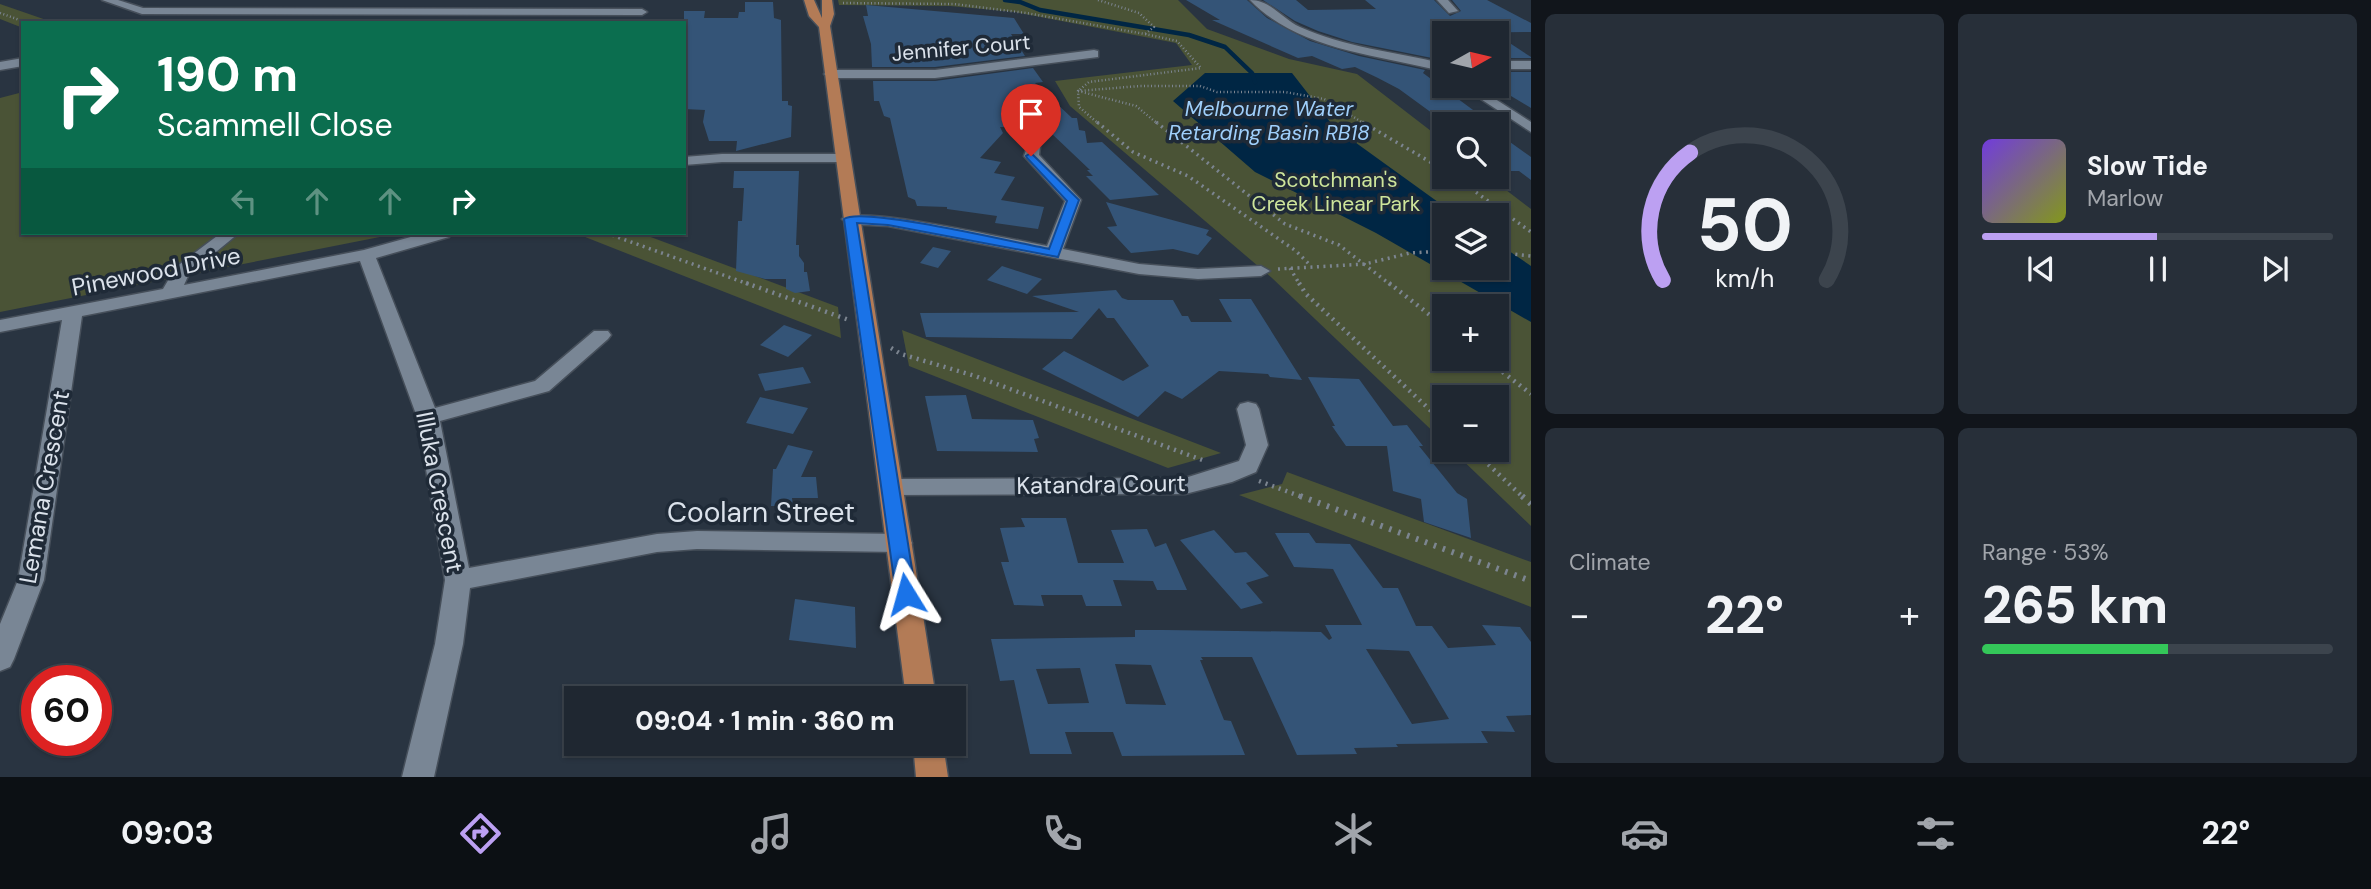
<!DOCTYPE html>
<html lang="en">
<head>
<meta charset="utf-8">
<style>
  body { margin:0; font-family:"DM Sans",sans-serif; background:#272f39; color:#f1f3f6; height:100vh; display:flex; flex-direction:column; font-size:26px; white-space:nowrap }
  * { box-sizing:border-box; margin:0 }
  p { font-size:23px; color:#a1a5ab }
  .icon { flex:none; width:38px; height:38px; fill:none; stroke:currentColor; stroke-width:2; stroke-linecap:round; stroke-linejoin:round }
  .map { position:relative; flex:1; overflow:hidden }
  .sheet { display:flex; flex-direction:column; gap:14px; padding:14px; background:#11151b; width:840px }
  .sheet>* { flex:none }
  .banner { position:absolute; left:21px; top:21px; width:665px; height:214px; border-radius:0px; box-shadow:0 2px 5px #0004,0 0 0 2px #3c444d; background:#0b6e4f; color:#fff; overflow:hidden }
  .needle { width:46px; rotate:82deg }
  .fabs { position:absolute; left:1432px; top:21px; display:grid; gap:14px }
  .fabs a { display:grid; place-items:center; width:77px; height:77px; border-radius:0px; background:#1f2731; box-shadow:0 2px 5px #0004,0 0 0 2px #3c444d; font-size:35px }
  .speed { position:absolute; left:21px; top:665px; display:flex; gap:14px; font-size:35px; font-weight:700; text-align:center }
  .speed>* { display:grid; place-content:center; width:91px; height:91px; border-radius:50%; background:#1f2731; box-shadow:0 2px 5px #0004,0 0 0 2px #3c444d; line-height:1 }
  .speed .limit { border:10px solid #d22; background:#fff; color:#111 }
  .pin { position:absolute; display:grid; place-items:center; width:60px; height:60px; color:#fff; margin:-72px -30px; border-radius:50% 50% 50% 0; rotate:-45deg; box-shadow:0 0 7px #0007 }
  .pin .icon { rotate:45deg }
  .me { position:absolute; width:77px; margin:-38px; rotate:352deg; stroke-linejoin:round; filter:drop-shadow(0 0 5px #0008) }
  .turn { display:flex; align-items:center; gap:24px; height:147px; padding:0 21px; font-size:32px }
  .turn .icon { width:91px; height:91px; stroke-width:2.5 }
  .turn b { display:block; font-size:49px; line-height:60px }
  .lanes { display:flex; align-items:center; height:66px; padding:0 21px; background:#0003; justify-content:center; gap:35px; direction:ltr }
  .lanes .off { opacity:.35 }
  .big { font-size:52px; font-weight:800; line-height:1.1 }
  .sheet .widget { flex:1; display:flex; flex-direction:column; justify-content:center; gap:10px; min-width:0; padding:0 24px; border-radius:10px; background:#272f39 }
  .sheet .dial { align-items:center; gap:0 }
  .dial svg { height:182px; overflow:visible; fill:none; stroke:#3c444d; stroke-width:7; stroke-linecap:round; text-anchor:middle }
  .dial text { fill:#f1f3f6; stroke:none }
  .song { display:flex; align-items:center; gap:21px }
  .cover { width:84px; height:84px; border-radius:10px; background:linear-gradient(135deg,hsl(260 70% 55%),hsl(70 70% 35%)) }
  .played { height:7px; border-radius:4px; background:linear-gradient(90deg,#bca0f2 50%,#3c444d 50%) }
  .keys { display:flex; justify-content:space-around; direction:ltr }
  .heat { display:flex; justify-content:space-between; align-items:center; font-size:38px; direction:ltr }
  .charge { height:10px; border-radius:5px; background:linear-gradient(90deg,#34c759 53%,#3c444d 0) }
  .sheet .tiles { flex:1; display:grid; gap:14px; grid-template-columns:repeat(2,1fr) }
  .trip { position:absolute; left:564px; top:686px; width:402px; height:70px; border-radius:0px; background:#1f2731; box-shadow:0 2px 5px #0004,0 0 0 2px #3c444d; font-weight:800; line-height:70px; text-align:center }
  .tab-bar { display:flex; height:112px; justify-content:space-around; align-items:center; background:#0c1014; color:#a1a5ab }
  .tab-bar .icon { width:49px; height:49px }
  .tab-bar .selected { color:#bca0f2 }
  .tab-bar b { font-size:32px; color:#f1f3f6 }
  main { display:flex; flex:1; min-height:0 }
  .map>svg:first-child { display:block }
  .green { fill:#4a5336; fill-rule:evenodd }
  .water { fill:#002644 }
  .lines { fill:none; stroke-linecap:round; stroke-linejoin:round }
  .stream { stroke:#002644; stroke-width:4.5 }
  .building { fill:#345477; fill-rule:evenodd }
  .minor-casing { stroke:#464f5a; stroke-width:3 }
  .major-casing { stroke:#464f5a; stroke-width:3 }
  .path-far3 { stroke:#7c8590; stroke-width:2.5; stroke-dasharray:1 2.5; stroke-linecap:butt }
  .path-far2 { stroke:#7c8590; stroke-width:3.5; stroke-dasharray:2 4.5; stroke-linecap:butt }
  .path-far1 { stroke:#7c8590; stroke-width:4.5; stroke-dasharray:2 5; stroke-linecap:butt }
  .path { stroke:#7c8590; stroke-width:6; stroke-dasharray:2.5 7; stroke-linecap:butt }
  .minor { fill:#798695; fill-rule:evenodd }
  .major { fill:#b37b56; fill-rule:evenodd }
  .route { fill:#1a73e8; stroke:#114b97; stroke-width:2 }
  .labels { text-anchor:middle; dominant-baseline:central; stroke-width:7; stroke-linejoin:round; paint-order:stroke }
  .far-street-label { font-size:21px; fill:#dbe2eb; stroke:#1f2a37 }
  .far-water-label { font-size:21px; font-style:italic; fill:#9fcffb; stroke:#1f2a37 }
  .far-park-label { font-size:21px; fill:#cee59b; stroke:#1f2a37 }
  .street-label { font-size:24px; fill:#dbe2eb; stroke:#1f2a37 }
  .near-street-label { font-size:28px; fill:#dbe2eb; stroke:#1f2a37 }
</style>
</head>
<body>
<main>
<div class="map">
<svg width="1531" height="777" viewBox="0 0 1531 777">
  <rect width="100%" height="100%" fill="#293441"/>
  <!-- green -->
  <g class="green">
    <path d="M838,0h340l29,29 82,30 68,15 87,67v36h45l42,32v317l-79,-76h44v-53h-52v45l-172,-164 -202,-172 -15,-25 137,-16 -16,-22 -161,-31 -65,-6 -111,-1zM1444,215h52v53h-52zM1444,306h52v53h-52z"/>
    <polygon points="0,4 55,23 23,23 23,28 0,19"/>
    <polygon points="23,92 23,233 400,233 0,312 0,98"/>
    <polygon points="575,233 640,233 838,307 841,338"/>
    <polygon points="902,330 1221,453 1168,468 909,366"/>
    <polygon points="1287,472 1531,562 1531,607 1239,495 1282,484"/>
  </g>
  <!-- water -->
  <polygon class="water" points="1205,73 1292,73 1334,127 1456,215 1444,215 1444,268 1496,268 1496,242 1531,266 1531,322 1376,233 1255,172 1173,101"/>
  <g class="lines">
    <!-- stream -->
    <polyline class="stream" points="1005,0 1020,2 1040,10 1189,35 1225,47 1252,73 1255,82"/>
  </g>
  <!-- building -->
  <g class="building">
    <polygon points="1186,0 1247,0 1267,18 1310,41 1359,56 1425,70 1423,73 1492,124 1447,124 1399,89 1378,78 1355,67 1342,69 1312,56 1298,58 1212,20 1220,20"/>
    <polygon points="1263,0 1296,0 1308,10 1376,9 1365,0 1434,0 1450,16 1461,11 1452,0 1487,0 1531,23 1531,32 1444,33 1444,54 1438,51 1432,58 1352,42 1318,31 1295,21"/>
    <polygon points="745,2 773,2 774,18 781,20 782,101 788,101 788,105 792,106 791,137 736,151 737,141 709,141 703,122 705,110 684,109 684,11 705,11 704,18 738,18 739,12 745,12"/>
    <polygon points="866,5 1014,18 1024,34 1011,34 1025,56 935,67 872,67 871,44 863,16 868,16"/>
    <polygon points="1496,34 1531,57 1531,58 1496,58"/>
    <polygon points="1033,68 1043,82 1035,83 1072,118 1077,118 1079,130 1085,131 1087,143 1102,142 1159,195 1110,200 1086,176 1093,176 1087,170 1090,170 1051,133 1051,127 1000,127 1003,133 980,158 1001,162 994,173 1015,177 1001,200 1044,207 1038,229 995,223 997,216 947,209 947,207 917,206 915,200 908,197 890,118 884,116 879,101 874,101 873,81 935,81"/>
    <polygon points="1496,72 1531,72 1531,108 1496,87"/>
    <polygon points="1496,132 1531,157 1531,180 1519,171 1507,171 1496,163"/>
    <polygon points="734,171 799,171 796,245 799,245 799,256 804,263 804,272 807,272 810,291 795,293 786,289 786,279 765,279 736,271 738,221 742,221 744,188 733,188"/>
    <polygon points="1106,202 1209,230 1206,235 1212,238 1198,255 1173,249 1131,253 1107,227 1117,226"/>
    <polygon points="933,247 951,251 938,268 920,263"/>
    <polygon points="1002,266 1042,279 1027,294 987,280"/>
    <polygon points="1116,290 1122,298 1128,300 1173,300 1182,316 1188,316 1191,322 1232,322 1219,299 1251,299 1302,380 1270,377 1268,374 1219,371 1182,399 1165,391 1138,417 1042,369 1064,351 1123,381 1149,366 1114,318 1107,318 1099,308 1072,339 926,337 920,313 1079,312 1032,296"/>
    <polygon points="784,325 812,335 788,357 760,345"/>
    <polygon points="803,367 811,383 765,391 758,374"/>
    <polygon points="1308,377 1359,379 1393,426 1407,425 1423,446 1419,446 1457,493 1467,499 1471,538 1424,522 1421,499 1393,491 1387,446 1346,446 1332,426 1335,426"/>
    <polygon points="966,395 972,419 1033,420 1039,438 1034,439 1038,452 937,451 925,396"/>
    <polygon points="760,397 808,408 793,434 746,423"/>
    <polygon points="788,445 813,451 801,477 816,477 818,498 792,498 793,506 771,506 773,469 776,469"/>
    <polygon points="1021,518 1066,518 1078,563 1124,563 1111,530 1147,529 1155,547 1166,543 1187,590 1157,590 1153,581 1113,580 1122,606 1086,606 1082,595 1041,595 1044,606 1014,605 1001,562 1009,562 1000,528 1025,527"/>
    <polygon points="1214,530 1235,553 1246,552 1269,576 1246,583 1263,603 1241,609 1180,540"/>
    <path d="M1275,533h34l7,10 34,1 33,44h15l18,38h16l16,22 48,-3 -14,-20 38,2 11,15v73l-25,1 9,16 -34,-1 7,12 -92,1 2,3 -44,1 3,6 -60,1 -45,-98h-51l2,3h-3l24,60 7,1 14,34 -123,1 -9,-24h-48l7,22h-42l-16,-74 -14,1 -9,-42 144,-2v-7h29l157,2 8,8 3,-2 -7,-13h37l-29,-56 -39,-2zM1366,649l43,2 40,68 -37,5zM1115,664l36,1 15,40 -40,-1zM1080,668l9,35 -41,1 -12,-35z"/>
    <polygon points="795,599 855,607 856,648 789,640"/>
  </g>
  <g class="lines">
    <!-- minor casing -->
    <g class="minor-casing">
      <g id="minor">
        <polygon points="102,0 118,0 143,8 642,9 647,12 642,15 142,14"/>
        <path d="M1250,0c21,0 32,19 50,27 44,20 95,25 141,36l3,11 -11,-5c-63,-15 -137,-21 -183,-69z"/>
        <polygon points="1437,0 1448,0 1458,11 1449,13"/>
        <polygon points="1094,50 1098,51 1098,57 935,78 830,78 824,74 830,70 935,70"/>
        <polygon points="23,58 23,66 0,70 0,62"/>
        <rect x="1496" y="61" width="35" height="8"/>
        <polygon points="1461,86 1475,86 1531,122 1531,132"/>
        <path d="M1033,143l7,4 -1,8 42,45 -18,49 76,15 59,5 63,-3 9,5 -9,5 -63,3 -59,-5 -251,-48 -38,-2 -8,-5c14,-15 176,22 205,27l18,-45 -41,-45 4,-12z"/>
        <polygon points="722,154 842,154 849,158 842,162 722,162 684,165 684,157"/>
        <polygon points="221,233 239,233 189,274 184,285 364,250 425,233 451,233 449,237 376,258 435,408 535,381 594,331 608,331 611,335 608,339 549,391 440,421 469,568 657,534 697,531 899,534 908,536 912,543 908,550 899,552 697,549 657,552 470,588 463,644 434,777 402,777 435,644 445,580 417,417 360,261 82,316 44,580 14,659 10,667 0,671 0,624 18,580 62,320 0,332 0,320 163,289 176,267"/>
        <polygon points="1248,402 1256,404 1259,409 1268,445 1256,472 1232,482 1185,494 892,495 884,493 880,487 884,481 892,479 1185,478 1239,461 1246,445 1237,409 1240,404"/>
      </g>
    </g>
    <!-- major casing -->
    <g class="major-casing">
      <g id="major">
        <polygon points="804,0 814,0 822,18 822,0 832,0 834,14 830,26 936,698 906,698 819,27 809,16"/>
        <polygon points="913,744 943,744 948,777 916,777"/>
      </g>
    </g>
    <!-- path-far3 -->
    <g class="path-far3">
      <polyline points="1098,0 1139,13 1154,27 1145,34"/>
      <polyline points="843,3 954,4 1026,13 1145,34 1177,41 1201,68 1089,82 1078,91 1136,106 1158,124"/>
      <polyline points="0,13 28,23"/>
      <polyline points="1099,124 1079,107 1078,91 1140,86 1200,86 1217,92 1285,92 1324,99 1365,124"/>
    </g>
    <!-- path-far2 -->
    <g class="path-far2">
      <polyline points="1097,122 1133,152 1188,176 1296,251 1311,266"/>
      <polyline points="1156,122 1285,224 1339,245 1391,285"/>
      <polyline points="1362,122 1444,170"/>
      <polyline points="1455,177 1531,232"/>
      <polyline points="606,233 751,285"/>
      <polyline points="1496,252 1531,256"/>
      <polyline points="1290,268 1300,285"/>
      <polyline points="1278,269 1365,264 1410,253 1444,251"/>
    </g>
    <!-- path-far1 -->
    <g class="path-far1">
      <polyline points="746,283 849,320"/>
      <polyline points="1299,283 1306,294 1444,423"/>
      <polyline points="1389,283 1444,326"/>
      <polyline points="891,348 901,354 975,376 1205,461"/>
      <polyline points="1486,359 1531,394"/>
      <polyline points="1473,450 1524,498"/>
      <polyline points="1259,481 1305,498"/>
    </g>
    <!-- path -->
    <g class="path">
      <polyline points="1300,496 1531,581"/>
      <polyline points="1522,496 1531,504"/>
    </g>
    <!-- minor -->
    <use href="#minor" class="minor"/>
    <!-- major -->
    <use href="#major" class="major"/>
  </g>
  <!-- route -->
  <path class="route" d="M1031,153l48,47 -21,57 -170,-32 -31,-2 59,371 -3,6 -7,2 -7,-2 -3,-6 -52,-375c17,-13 174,24 205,30l18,-48 -40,-43 -1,-2z"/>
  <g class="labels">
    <!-- far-street labels -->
    <g class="far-street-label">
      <text transform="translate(961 48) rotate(-5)">Jennifer Court</text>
    </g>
    <!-- far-water labels -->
    <g class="far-water-label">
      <text x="1269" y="109">Melbourne Water<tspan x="1269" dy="24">Retarding Basin RB18</tspan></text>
    </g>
    <!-- far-park labels -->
    <g class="far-park-label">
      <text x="1336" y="180">Scotchman's<tspan x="1336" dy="24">Creek Linear Park</tspan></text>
    </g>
    <!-- street labels -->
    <g class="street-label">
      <text transform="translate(156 271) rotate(-11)">Pinewood Drive</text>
      <text transform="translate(1101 484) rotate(-1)">Katandra Court</text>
      <text transform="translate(44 487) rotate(-80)">Lemana Crescent</text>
      <text transform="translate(440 492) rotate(79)">Illuka Crescent</text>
    </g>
    <!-- near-street labels -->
    <g class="near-street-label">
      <text x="761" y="512">Coolarn Street</text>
    </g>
  </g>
</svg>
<div class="fabs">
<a><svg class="needle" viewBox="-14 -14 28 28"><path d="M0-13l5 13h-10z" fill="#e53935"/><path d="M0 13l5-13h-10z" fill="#a1a5ab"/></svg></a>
<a><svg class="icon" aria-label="search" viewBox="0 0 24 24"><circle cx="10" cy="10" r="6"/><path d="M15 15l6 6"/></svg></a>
<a><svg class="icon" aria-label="layers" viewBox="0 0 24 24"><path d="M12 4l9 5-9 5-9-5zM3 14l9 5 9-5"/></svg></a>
<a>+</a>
<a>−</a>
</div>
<div class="speed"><div class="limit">60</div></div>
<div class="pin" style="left:1031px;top:156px;background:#d93025"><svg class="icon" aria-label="arrive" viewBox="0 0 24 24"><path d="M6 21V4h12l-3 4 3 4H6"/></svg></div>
<svg class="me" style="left:906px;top:594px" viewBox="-20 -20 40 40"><path d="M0-17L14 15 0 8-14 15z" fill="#1a73e8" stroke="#fff" stroke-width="4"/></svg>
<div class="trip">09:04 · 1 min · 360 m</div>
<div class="banner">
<div class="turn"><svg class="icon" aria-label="right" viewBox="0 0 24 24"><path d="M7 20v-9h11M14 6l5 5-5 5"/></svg><div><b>190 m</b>Scammell Close</div></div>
<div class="lanes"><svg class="icon off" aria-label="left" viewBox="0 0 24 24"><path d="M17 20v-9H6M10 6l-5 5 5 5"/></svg><svg class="icon off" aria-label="ahead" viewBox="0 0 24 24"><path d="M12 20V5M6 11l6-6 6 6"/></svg><svg class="icon off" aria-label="ahead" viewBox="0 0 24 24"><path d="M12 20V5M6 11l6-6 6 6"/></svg><svg class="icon" aria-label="right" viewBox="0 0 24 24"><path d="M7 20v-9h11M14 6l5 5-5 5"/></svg></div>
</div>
</div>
<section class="sheet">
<div class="tiles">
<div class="widget dial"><svg viewBox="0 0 100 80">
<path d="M14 69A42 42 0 1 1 86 69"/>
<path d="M14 69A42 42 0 0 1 26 13" stroke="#bca0f2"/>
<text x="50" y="56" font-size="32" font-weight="700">50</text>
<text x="50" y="72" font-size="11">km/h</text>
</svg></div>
<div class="widget">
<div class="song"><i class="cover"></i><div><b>Slow Tide</b><p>Marlow</p></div></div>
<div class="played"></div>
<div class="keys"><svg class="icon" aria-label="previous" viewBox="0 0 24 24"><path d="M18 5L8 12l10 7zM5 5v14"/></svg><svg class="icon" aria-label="pause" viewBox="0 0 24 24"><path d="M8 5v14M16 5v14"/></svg><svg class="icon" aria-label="next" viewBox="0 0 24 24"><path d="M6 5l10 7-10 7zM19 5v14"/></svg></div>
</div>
<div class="widget"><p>Climate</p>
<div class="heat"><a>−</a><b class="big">22°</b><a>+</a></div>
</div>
<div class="widget"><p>Range · 53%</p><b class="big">265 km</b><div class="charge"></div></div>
</div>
</section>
</main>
<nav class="tab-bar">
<b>09:03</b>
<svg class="icon selected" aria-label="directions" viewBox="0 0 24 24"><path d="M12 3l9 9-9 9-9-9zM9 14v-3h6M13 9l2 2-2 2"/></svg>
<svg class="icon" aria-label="music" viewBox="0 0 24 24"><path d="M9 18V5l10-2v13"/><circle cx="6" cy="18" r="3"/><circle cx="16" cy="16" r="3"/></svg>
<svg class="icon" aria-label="phone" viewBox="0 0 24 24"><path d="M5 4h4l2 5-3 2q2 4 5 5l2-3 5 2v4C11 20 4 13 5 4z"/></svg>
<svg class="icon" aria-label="climate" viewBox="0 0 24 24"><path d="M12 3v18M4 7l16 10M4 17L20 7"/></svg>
<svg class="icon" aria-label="car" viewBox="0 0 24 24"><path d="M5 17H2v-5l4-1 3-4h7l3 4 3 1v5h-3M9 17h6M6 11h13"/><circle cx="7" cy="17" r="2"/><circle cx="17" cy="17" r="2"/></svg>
<svg class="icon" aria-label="filters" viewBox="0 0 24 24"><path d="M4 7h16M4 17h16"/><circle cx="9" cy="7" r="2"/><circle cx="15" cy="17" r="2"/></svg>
<b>22°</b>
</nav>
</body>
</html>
